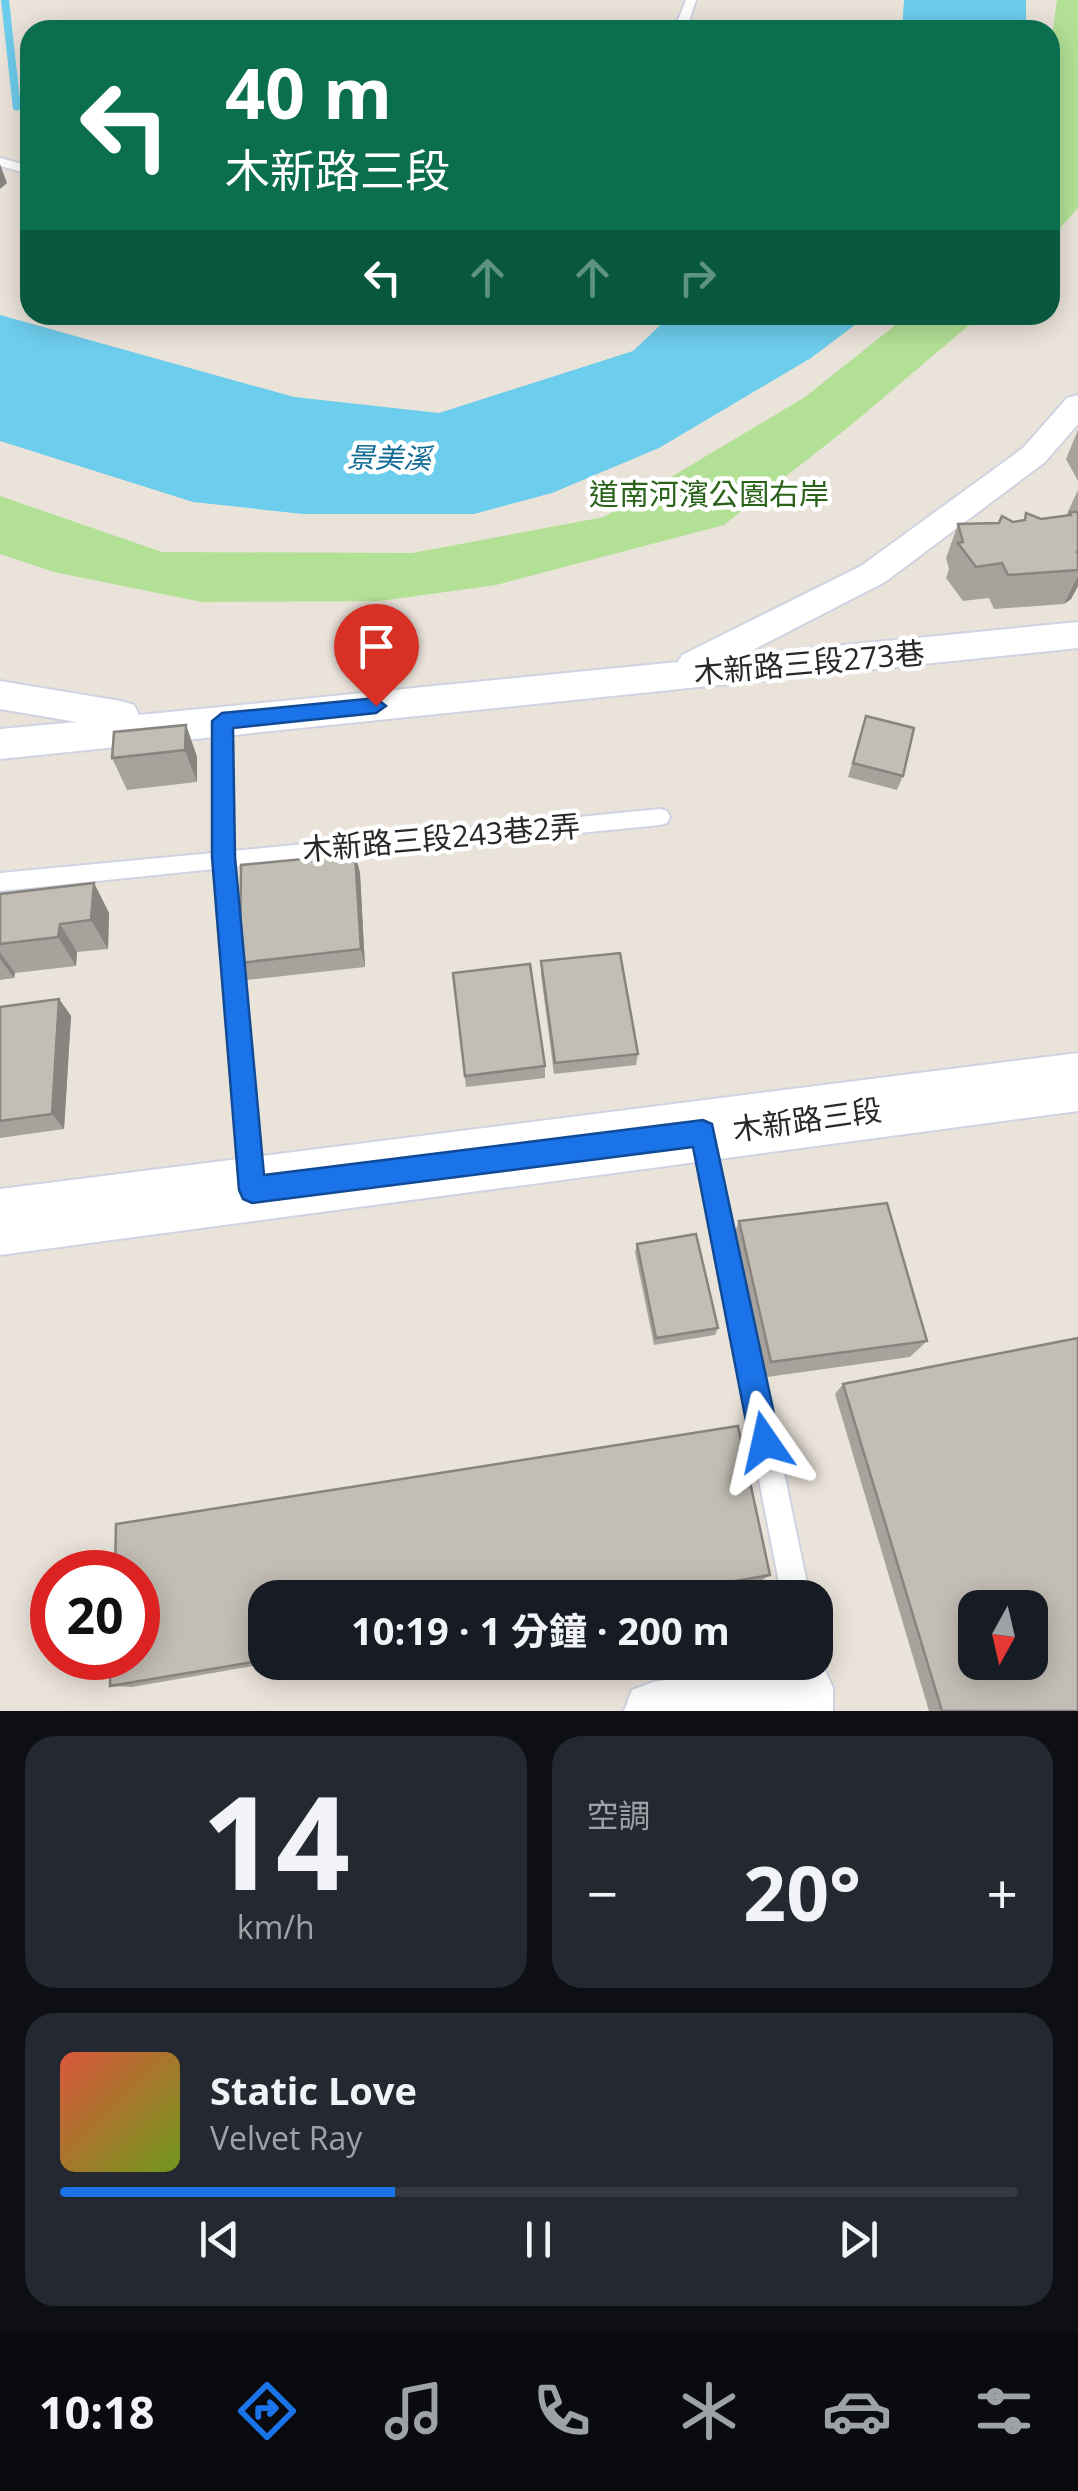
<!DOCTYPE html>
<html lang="zh-TW">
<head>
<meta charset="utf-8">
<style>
  body { margin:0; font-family:"Open Sans","Noto Sans TC",sans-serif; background:#242831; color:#f1f3f6; height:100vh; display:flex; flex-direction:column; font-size:38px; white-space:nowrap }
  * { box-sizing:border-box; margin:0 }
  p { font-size:32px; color:#9ea1a6 }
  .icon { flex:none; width:55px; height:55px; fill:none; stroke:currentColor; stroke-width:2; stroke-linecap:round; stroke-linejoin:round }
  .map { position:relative; height:1711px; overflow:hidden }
  .sheet { display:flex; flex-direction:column; gap:25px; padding:25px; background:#0d0f14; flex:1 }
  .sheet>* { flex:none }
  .guide { position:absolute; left:20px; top:20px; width:1040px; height:305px; border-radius:30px; box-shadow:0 5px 25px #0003; background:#0b6e4f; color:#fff; overflow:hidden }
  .needle { width:65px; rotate:188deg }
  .buttons { position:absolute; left:958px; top:1590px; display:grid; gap:20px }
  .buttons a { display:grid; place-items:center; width:90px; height:90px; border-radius:20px; background:#171b24; box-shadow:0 5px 25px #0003; font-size:50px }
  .speed { position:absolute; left:30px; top:1550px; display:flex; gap:20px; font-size:50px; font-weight:700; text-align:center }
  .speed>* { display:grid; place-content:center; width:130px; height:130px; border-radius:50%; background:#171b24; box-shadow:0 5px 25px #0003; line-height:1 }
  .speed .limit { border:15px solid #d22; background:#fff; color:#111 }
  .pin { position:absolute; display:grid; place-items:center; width:85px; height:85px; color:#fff; margin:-102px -42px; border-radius:50% 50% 50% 0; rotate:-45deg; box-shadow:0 0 10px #0007 }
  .pin .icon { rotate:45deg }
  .me { position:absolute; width:110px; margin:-55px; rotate:349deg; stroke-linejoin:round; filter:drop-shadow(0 0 8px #0008) }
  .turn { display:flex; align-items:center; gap:35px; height:210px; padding:0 40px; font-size:45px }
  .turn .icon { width:130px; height:130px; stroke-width:2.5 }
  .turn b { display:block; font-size:70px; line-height:85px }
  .lanes { display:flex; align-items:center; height:95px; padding:0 40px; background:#0003; justify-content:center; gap:50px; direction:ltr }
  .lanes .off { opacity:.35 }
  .big { font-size:75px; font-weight:700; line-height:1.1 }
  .sheet .widget { flex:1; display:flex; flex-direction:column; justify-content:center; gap:15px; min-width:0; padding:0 35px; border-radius:30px; background:#242831 }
  .sheet .dial { align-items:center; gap:0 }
  .dial b { font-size:130px; line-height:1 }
  .song { display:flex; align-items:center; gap:30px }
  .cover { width:120px; height:120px; border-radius:15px; background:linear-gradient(135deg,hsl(10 70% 55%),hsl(80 70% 35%)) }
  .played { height:10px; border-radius:5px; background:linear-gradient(90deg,#1a73e8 35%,#363941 35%) }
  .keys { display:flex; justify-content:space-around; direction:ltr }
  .heat { display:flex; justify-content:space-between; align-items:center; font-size:55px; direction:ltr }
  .sheet .tiles { flex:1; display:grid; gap:25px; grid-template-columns:1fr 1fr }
  .widget:last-child { grid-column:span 2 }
  .trip { position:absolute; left:248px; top:1580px; width:585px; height:100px; border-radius:30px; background:#171b24; box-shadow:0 5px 25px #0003; font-weight:700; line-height:100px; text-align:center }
  .tab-bar { display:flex; height:160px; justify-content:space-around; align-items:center; background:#090b0e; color:#9ea1a6 }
  .tab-bar .icon { width:70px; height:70px }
  .tab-bar .current { color:#1a73e8 }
  .tab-bar b { font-size:45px; color:#f1f3f6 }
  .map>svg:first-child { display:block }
  .green { fill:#b2e196 }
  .water { fill:#6dcdec }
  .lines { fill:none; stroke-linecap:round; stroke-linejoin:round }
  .stream { fill:#6dcdec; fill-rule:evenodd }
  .service-casing { stroke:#cfd3e1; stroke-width:4 }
  .minor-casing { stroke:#cfd3e1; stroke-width:4 }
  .secondary-casing { stroke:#cfd3e1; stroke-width:4 }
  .service { fill:#fff; fill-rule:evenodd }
  .minor { fill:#fff; fill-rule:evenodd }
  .secondary { fill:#fff; fill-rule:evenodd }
  .wall { fill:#a7a39c }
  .shaded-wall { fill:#88847f }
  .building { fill:#c2bdb5; stroke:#88847f; stroke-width:2.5; fill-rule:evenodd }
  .route { fill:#1a73e8; stroke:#114b97; stroke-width:2.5 }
  .labels { text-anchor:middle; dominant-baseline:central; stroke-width:9; stroke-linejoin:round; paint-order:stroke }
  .far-water-label { font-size:28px; font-style:italic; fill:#0f6a95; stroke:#fff }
  .park-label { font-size:30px; fill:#2b631a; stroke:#fff }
  .street-label { font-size:30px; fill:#282828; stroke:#fff }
</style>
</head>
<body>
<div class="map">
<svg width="1078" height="1711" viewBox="0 0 1078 1711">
  <rect width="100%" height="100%" fill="#eae3da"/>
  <!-- green -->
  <g class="green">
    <polygon points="1057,0 1078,0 1078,208 1050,239 1051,44"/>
    <polygon points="908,315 981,315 850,426 724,525 496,585 380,601 202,602 54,572 0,554 0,496 162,552 412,553 604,517 805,397"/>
  </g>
  <!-- water -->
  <g class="water">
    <polygon points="904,0 1026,0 1026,30 902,30"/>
    <polygon points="0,315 294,397 439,413 633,351 671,315 868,315 811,358 659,448 552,493 474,514 303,514 193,502 0,441"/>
  </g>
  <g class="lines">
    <!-- stream -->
    <polygon class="stream" points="1,0 9,0 21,109 17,111 13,109"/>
    <!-- service casing -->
    <g class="service-casing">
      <g id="service">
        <polygon points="686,0 696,0 686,30 674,30"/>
        <polygon points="0,158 30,166 30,174 0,166"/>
        <polygon points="222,714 231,721 233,851 660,809 667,811 670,817 667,823 660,825 234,867 264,1183 260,1191 252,1194 244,1191 240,1183 214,869 0,891 0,873 213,853 213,721"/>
        <polygon points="703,1124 711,1127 714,1135 810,1598 782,1598 692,1135 695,1127"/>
      </g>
    </g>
    <!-- minor casing -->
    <g class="minor-casing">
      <g id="minor">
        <polygon points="1078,395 1078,424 1045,462 885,582 743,655 1078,622 1078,648 0,759 0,729 77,722 0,709 0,681 121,701 134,705 139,715 678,662 682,655 861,566 1023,448 1067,398"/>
        <polygon points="781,1662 812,1662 824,1668 833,1688 833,1711 624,1711 632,1690 653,1682"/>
      </g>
    </g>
    <!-- secondary casing -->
    <g class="secondary-casing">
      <polygon id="secondary" points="1078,1053 1078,1111 0,1255 0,1189"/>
    </g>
    <!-- service -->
    <use href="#service" class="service"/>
    <!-- minor -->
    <use href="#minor" class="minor"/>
    <!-- secondary -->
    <use href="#secondary" class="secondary"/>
  </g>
  <!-- wall -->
  <g class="wall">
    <polygon points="1078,430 1078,481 1066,459"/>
    <polygon points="1078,490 1078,586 1071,599 1064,604 994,609 989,598 963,601 946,578 949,569 946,558 958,524 1023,521 1026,513 1041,519 1066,516"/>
    <polygon points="866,716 903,776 897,790 848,777"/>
    <polygon points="186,725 197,757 197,782 127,790 112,758"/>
    <polygon points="355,854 360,873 365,967 247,980 240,963"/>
    <polygon points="94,883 109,913 108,949 77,952 76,966 15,973 14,978 0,980 0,894"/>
    <polygon points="541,961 638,1054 636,1065 554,1074 541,974"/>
    <polygon points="453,973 545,1066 545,1078 466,1087"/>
    <polygon points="59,999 71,1016 64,1129 0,1138 0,1007"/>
    <polygon points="739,1221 927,1341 910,1357 761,1378 731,1242"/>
    <polygon points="637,1244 718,1328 715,1335 654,1345 635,1252"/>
    <polygon points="843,1384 1078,1711 929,1711 835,1394"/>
    <polygon points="738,1426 770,1575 759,1582 664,1598 265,1598 265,1662 276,1662 132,1687 110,1686 111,1658 138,1658 138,1572 115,1572 116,1524"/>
  </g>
  <!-- shaded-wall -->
  <g class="shaded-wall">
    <polygon points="0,164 7,183 0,189"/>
    <polygon points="1078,576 1078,586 1071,599 1064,604"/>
    <polygon points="186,725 197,757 197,782 185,750"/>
    <polygon points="355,854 360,873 365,967 361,949"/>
    <polygon points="94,883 109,913 108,949 91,920"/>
    <polygon points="60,924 77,952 76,966 58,937"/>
    <polygon points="0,952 15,973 14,978 0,959"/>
    <polygon points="59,999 71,1016 64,1129 52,1114"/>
  </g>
  <!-- building -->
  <g class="building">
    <polygon points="1070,512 1078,512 1078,552 1076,552 1078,553 1078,570 1008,575 1002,563 976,567 958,543 963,542 958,524 999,523 1002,516 1013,522 1025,520 1026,513 1041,519 1071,515"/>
    <polygon points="866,716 914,728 903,776 853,763"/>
    <polygon points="186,725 185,750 112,758 114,732"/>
    <polygon points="355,854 361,949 240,963 241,865"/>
    <polygon points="94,883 91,920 60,924 58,937 0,944 0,894"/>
    <polygon points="620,953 638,1054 555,1063 541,961"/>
    <polygon points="530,964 545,1066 465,1076 453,973"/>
    <polygon points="59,999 52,1114 0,1121 0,1007"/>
    <polygon points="887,1203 927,1341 771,1362 739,1221"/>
    <polygon points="696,1234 718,1328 656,1338 637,1244"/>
    <path d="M1078,1338v373h-136l-99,-327zM975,1608h55v54h-55z"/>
    <polygon points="738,1426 770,1575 637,1598 265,1598 265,1660 110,1686 111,1658 138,1658 138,1572 115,1572 116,1524"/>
  </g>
  <!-- route -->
  <polygon class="route" points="376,698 386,706 376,713 233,728 235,857 264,1175 703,1120 712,1124 780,1442 776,1453 765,1457 754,1453 750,1442 693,1147 252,1203 243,1199 239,1190 212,857 212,721 222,713"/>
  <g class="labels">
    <!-- far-water labels -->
    <g class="far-water-label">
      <text transform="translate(389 457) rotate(1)">景美溪</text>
    </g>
    <!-- park labels -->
    <g class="park-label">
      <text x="709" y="493">道南河濱公園右岸</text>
    </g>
    <!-- street labels -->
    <g class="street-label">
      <text transform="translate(809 662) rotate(-5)">木新路三段273巷</text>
      <text transform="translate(441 837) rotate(-5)">木新路三段243巷2弄</text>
      <text transform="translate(807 1119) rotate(-8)">木新路三段</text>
    </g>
  </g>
</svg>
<div class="buttons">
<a><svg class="needle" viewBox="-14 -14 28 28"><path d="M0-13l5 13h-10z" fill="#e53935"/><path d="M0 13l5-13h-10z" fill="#9ea1a6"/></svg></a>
</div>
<div class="speed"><div class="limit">20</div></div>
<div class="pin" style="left:376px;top:706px;background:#d93025"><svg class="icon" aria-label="arrive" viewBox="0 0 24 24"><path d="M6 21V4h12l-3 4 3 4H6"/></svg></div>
<svg class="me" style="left:765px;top:1442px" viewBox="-20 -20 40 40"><path d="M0-17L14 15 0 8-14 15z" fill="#1a73e8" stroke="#fff" stroke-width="4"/></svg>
<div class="trip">10:19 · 1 分鐘 · 200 m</div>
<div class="guide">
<div class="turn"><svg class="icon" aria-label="left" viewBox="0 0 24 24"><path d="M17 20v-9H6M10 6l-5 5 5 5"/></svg><div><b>40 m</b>木新路三段</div></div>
<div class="lanes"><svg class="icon" aria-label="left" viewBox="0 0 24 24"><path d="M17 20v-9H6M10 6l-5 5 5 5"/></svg><svg class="icon off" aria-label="ahead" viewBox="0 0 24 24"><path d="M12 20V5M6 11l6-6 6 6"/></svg><svg class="icon off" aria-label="ahead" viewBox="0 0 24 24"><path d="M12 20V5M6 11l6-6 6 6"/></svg><svg class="icon off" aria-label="right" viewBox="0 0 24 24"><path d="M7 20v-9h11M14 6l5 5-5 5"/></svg></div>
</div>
</div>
<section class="sheet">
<div class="tiles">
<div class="widget dial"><b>14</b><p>km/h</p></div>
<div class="widget"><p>空調</p>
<div class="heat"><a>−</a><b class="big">20°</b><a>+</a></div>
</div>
<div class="widget">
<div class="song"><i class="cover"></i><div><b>Static Love</b><p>Velvet Ray</p></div></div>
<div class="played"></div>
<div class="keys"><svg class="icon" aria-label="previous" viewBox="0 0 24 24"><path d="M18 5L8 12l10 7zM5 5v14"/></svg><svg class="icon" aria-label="pause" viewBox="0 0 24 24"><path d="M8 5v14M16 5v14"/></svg><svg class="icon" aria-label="next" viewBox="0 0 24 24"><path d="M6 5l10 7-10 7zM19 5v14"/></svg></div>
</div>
</div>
</section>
<nav class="tab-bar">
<b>10:18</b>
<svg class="icon current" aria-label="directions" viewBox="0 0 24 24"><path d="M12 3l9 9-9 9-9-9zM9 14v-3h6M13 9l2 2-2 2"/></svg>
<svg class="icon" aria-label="music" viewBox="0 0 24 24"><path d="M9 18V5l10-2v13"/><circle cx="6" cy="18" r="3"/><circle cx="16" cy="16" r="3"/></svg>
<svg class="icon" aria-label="phone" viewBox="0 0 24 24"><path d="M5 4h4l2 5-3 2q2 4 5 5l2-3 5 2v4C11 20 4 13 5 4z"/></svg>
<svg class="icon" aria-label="climate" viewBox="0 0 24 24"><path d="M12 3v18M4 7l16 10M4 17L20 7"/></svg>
<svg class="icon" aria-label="car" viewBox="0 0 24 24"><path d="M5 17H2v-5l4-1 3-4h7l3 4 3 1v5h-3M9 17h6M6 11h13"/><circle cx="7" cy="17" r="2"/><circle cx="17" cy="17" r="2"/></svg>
<svg class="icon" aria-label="filters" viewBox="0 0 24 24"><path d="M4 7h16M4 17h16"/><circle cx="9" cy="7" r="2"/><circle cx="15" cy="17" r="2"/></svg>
</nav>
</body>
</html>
